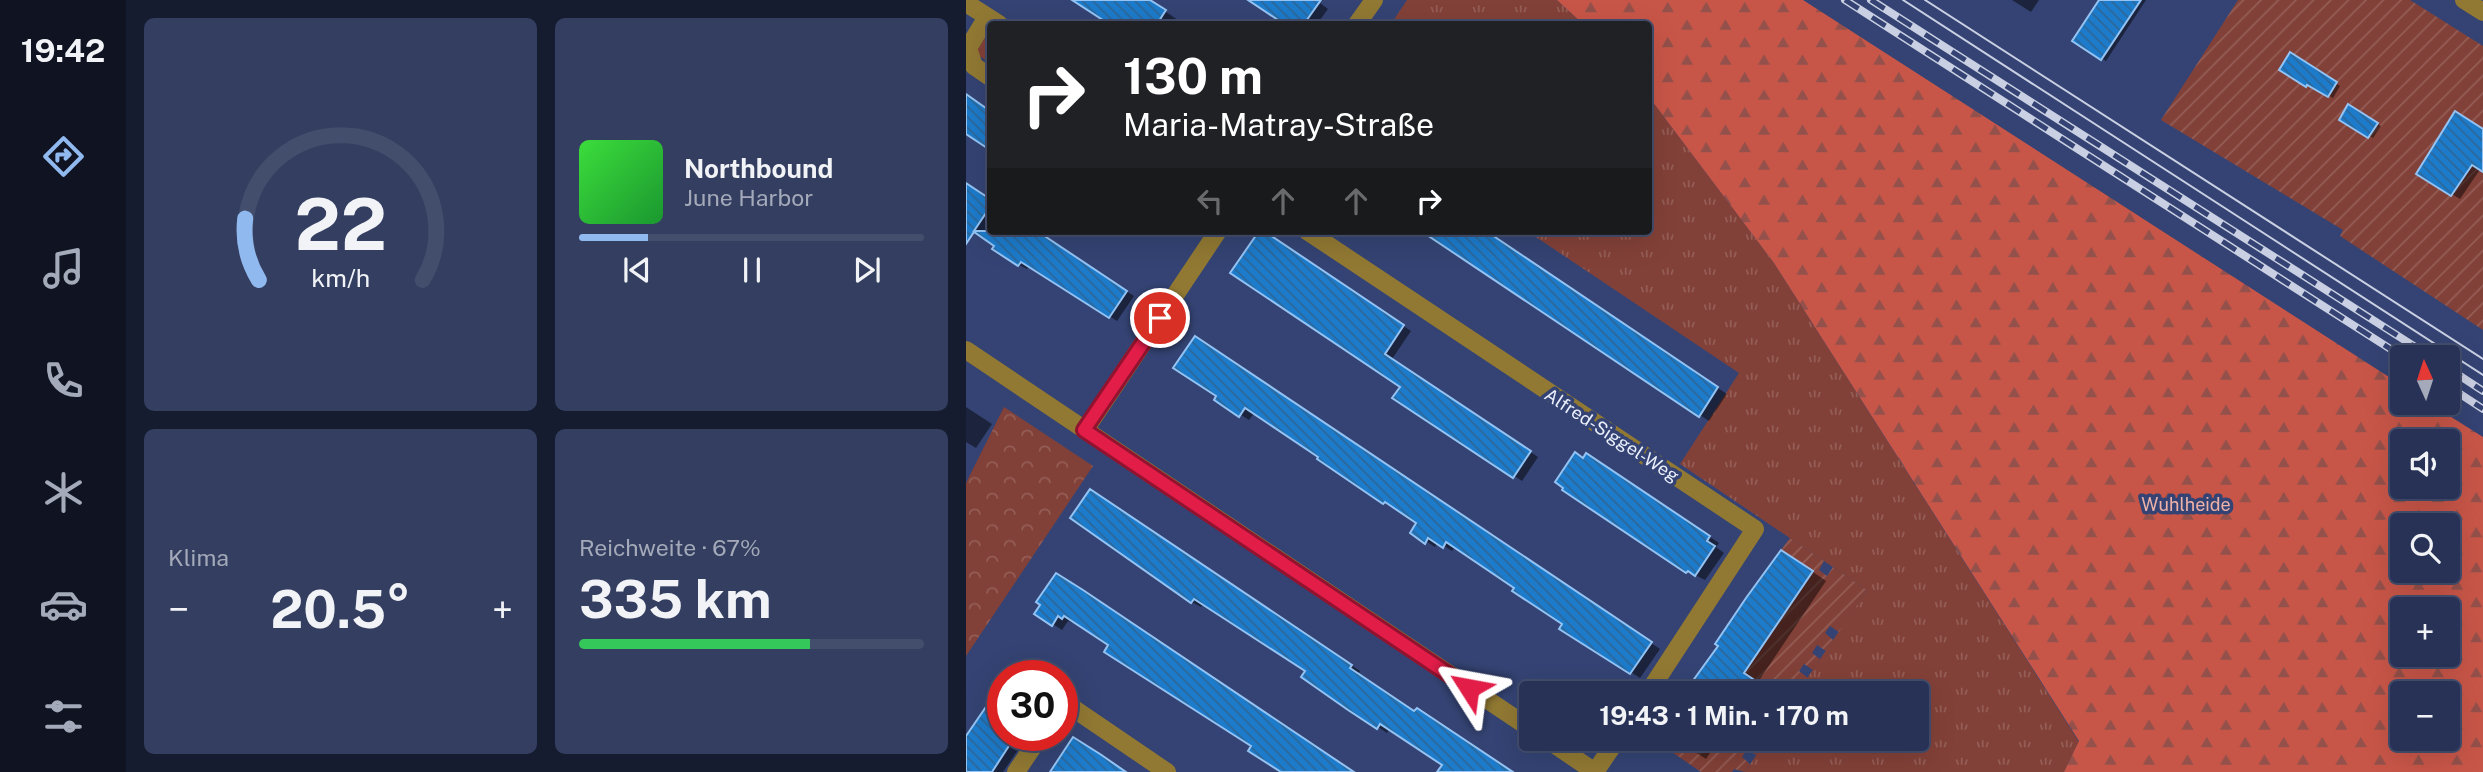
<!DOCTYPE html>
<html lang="de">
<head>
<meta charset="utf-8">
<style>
  body { margin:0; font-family:"Public Sans",sans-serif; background:#333e60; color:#f1f3f6; height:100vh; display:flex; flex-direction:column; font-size:26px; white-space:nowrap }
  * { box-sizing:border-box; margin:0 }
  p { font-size:23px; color:#a4aab9 }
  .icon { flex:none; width:38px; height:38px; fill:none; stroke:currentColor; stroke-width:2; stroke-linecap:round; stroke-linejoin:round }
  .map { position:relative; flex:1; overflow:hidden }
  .panel { display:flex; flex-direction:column; gap:18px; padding:18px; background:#151c2f; width:840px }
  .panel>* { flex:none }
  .banner { position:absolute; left:21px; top:21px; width:665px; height:214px; border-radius:7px; box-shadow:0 7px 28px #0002,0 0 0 2px #434d6c; background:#202124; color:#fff; overflow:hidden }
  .needle { width:46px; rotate:357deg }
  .tools { position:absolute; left:1424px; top:345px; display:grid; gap:14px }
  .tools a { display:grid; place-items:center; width:70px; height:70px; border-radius:7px; background:#273256; box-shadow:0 7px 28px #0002,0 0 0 2px #434d6c; font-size:35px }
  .speed { position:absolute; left:21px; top:660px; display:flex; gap:14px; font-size:35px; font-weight:700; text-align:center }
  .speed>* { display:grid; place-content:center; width:91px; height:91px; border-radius:50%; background:#273256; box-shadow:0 7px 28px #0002,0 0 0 2px #434d6c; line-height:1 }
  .speed .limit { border:10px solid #d22; background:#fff; color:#111 }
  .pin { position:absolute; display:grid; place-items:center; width:60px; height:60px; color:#fff; margin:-30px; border:4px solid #fff; border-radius:50%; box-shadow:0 2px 7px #0007 }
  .me { position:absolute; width:77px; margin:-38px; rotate:304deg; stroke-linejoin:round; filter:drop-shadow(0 0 5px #0008) }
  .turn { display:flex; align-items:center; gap:24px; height:147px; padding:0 21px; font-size:32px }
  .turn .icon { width:91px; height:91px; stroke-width:2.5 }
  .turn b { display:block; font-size:49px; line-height:60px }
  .lanes { display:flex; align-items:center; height:66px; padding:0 21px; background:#0003; justify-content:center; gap:35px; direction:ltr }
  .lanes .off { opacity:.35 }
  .big { font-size:52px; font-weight:700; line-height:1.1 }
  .panel .tile { flex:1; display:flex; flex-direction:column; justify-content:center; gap:10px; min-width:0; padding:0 24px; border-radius:10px; background:#333e60 }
  .panel .dial { align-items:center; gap:0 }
  .dial svg { height:182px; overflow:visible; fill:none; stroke:#434d6c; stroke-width:7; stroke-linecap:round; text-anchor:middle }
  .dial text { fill:#f1f3f6; stroke:none }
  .song { display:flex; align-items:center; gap:21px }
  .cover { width:84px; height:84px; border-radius:10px; background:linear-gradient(135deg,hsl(120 70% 55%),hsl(130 70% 35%)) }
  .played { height:7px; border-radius:4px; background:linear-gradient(90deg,#90b9f0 20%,#434d6c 20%) }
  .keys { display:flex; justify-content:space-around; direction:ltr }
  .heat { display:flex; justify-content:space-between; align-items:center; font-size:38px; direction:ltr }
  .charge { height:10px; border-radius:5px; background:linear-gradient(90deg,#34c759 67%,#434d6c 0) }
  .panel .tiles { flex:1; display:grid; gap:18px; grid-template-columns:repeat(2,1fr) }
  .trip { position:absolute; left:553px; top:681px; width:410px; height:70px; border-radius:7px; background:#273256; box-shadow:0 7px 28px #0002,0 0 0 2px #434d6c; font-weight:700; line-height:70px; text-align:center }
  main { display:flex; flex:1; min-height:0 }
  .tabs { display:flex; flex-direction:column; width:126px; justify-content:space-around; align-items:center; background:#101422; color:#a4aab9 }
  .tabs .icon { width:49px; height:49px }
  .tabs .active { color:#90b9f0 }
  .tabs b { font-size:32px; color:#f1f3f6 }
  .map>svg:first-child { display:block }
  .grass { fill:url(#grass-tufts) }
  .forest { fill:url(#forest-firs); fill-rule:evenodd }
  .park { fill:url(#park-crowns) }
  .garden { fill:url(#garden-furrows) }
  .shadow { fill:#0007 }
  .building { fill:url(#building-back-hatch); stroke:#94c3f3; stroke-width:2 }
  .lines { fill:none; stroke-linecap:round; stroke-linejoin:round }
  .minor { stroke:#917933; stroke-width:18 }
  .tram { stroke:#cad0e3; stroke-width:2 }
  .rail-casing { stroke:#cad0e3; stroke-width:8 }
  .rail { stroke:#344373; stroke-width:5; stroke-dasharray:16; stroke-linecap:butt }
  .route-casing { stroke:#92132f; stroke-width:18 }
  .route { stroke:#e11d48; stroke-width:12 }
  .labels { text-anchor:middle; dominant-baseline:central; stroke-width:7; stroke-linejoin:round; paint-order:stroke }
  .street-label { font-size:18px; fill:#ebf0fc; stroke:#344373 }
  .park-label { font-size:18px; fill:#eeb2a8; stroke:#344373 }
</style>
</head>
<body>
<main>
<nav class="tabs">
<b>19:42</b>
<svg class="icon active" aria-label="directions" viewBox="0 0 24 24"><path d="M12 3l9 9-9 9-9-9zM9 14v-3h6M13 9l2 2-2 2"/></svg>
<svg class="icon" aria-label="music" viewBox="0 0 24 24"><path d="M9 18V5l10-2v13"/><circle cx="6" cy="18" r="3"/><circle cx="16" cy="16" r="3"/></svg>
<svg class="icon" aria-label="phone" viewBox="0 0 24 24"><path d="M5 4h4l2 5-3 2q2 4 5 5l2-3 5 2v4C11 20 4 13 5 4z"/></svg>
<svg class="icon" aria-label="climate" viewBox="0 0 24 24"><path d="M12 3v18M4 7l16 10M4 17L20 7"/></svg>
<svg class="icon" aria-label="car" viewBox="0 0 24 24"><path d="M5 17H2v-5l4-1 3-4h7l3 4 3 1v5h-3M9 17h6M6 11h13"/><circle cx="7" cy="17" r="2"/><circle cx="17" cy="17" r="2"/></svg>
<svg class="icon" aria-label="filters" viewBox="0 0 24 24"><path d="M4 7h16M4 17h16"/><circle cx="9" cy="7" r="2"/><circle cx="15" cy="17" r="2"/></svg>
</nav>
<section class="panel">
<div class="tiles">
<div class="tile dial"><svg viewBox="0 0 100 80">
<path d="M14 69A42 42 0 1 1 86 69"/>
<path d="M14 69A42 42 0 0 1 8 42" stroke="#90b9f0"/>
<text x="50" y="56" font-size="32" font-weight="700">22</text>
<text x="50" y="72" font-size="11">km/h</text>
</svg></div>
<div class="tile">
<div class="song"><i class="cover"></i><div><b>Northbound</b><p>June Harbor</p></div></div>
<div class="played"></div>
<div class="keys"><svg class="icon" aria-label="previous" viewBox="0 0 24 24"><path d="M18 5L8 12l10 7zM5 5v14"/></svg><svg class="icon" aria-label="pause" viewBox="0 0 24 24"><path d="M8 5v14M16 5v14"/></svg><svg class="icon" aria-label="next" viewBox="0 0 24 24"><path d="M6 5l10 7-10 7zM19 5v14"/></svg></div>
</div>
<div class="tile"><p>Klima</p>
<div class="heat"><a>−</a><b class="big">20.5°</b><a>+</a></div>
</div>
<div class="tile"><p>Reichweite · 67%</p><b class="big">335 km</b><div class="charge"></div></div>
</div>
</section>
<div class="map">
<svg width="1517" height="772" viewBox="0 0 1517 772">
  <defs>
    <pattern id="grass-tufts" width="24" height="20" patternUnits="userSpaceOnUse" patternTransform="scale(1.75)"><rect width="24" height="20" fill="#824138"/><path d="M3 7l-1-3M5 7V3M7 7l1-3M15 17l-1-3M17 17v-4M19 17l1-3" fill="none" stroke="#945d56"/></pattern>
    <pattern id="forest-firs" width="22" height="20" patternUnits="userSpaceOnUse" patternTransform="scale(1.75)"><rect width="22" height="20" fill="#c85648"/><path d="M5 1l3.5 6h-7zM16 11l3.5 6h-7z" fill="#94504a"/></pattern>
    <pattern id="park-crowns" width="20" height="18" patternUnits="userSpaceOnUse" patternTransform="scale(1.75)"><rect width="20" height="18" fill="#824138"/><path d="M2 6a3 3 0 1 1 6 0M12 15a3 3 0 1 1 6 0" fill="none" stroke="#945d56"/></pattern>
    <pattern id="garden-furrows" width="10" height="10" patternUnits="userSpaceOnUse" patternTransform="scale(1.75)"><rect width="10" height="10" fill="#824138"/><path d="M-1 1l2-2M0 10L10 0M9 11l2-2" fill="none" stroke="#945d56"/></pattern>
    <pattern id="building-back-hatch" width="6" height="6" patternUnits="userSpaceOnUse" patternTransform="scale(1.75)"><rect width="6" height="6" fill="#1c7bcb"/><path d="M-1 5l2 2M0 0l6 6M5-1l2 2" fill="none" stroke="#2d6798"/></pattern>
  </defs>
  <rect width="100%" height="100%" fill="#344373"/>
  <!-- grass -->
  <g class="grass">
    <polygon points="441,0 591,0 617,24 425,24"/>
    <polygon points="22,33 24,34 24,63 9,53"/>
    <polygon points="683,97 808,263 1113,742 1098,772 779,772 801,739 950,738 950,693 831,693 901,590 714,464 773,373 561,231 682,231"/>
  </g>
  <!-- forest -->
  <path class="forest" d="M591,0h246l600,386v16l26,1 54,34v335h-419l15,-31 -305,-478 -125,-166 -1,-73h-65zM1437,441h45v45h-45zM1437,525h45v45h-45zM1437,609h45v45h-45zM1482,693v45h-45v-45z"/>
  <!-- park -->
  <polygon class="park" points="38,407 127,466 0,656 0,483"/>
  <!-- garden -->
  <g class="garden">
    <polygon points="1272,0 1444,0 1517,46 1517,330 1374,236 1377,230 1195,120"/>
    <polygon points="824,538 858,561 853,570 861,576 867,567 901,590 873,632 864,626 859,633 867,640 860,651 851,645 846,653 854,659 847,670 838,664 833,671 842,678 831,693 778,693 732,673 752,646 783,666 847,571 815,550"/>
    <polygon points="687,739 704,739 725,753 735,739 801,739 790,755 781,749 776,757 784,764 779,772 768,769 766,772 735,772"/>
  </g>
  <!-- shadow -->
  <g class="shadow">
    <polygon points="109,0 182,0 218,24 146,24"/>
    <polygon points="285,0 357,0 354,3 362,9 351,24 322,24"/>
    <polygon points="1046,0 1073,0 1065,12"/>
    <polygon points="1135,0 1180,0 1140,61 1108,41"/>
    <polygon points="1325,54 1374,86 1367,98 1346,86 1345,88 1315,69"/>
    <polygon points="1383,106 1415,126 1407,138 1375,119"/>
    <polygon points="1517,130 1517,169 1515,168 1494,199 1453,174"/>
    <polygon points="0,184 24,201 24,231 70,231 168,296 151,321 64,265 61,269 53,265 29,249 31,246 0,225"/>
    <polygon points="295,231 445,331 426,359 572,457 556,481 429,397 436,387"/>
    <polygon points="458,231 518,231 761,394 743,421"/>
    <polygon points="238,343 694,649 674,678 595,628 598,624 550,588 490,546 486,551 472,542 469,547 446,532 453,522 428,506 427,508 418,502 355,456 289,412 283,420 250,399 253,396"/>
    <polygon points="0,407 26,424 10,448 0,442"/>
    <polygon points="618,459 630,461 753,543 750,547 758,553 739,580 721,571"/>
    <polygon points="134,496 394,671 392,675 449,713 545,772 481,772 478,765 424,728 421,733 412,727 342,671 238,603 235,607 226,602 107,518"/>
    <polygon points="830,560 860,581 792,682 800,689 797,693 721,693 754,645"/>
    <polygon points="90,575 100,581 387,772 317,772 284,750 288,745 141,651 145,645 109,621 107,623 102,621 96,630 70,613 77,604 72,601"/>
    <polygon points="37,735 62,735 37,772 0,772 0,740"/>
    <polygon points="707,738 754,738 740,759"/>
  </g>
  <!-- building -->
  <g class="building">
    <polygon points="106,0 184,0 200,10 191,24 143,24"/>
    <polygon points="282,0 355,0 338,24 318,24"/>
    <polygon points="1133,0 1175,0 1135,60 1106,41"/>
    <polygon points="1324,52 1371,82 1362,97 1341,85 1340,87 1313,70"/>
    <polygon points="0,94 24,111 24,150 0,134"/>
    <polygon points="1382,104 1412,123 1402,138 1373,120"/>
    <polygon points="1489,111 1517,129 1517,172 1506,165 1485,196 1450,174"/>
    <polygon points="0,183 24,199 24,207 8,231 71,231 161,291 143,318 55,262 52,266 26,249 28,246 8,232 0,244"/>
    <polygon points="293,231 298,231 438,325 419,354 565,451 547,478 426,398 434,387 264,273"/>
    <polygon points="455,231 520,231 752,387 733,417"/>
    <polygon points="229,336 686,642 664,674 593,629 596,624 546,591 548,588 480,542 477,548 462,538 459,544 444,533 450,523 419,502 417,504 351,459 352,457 279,408 273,417 248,400 250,396 207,368"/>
    <polygon points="609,452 617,458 620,453 744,536 741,541 749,546 729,576 722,571 720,573 596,490 597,488 589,482"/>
    <polygon points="124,489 386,665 384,668 448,711 451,708 547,772 471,772 476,765 414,724 411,729 382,710 335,677 339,671 228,599 225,603 104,518"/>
    <polygon points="815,550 847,571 778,673 787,679 778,693 718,693 752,646 749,644 780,598"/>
    <polygon points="90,573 117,590 388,772 315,772 282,751 285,746 138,652 142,645 98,616 96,619 92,616 86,626 68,614 74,605 70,602"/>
    <polygon points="37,682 37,735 50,735 26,772 0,772 0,736"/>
    <polygon points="107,737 134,754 160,772 84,772"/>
  </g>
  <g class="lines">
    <!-- minor -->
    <g class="minor">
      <polyline points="1498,0 1517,12"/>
      <polyline points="0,3 33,24"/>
      <polyline points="21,17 2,48 8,66 24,77"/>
      <polyline points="391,24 408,0"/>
      <polyline points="341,231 789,529 682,693"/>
      <polyline points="0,350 565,729"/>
      <polyline points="119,430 252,231"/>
      <polyline points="96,704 98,702 201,772"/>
      <polyline points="579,738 629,772"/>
      <polyline points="50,772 75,735"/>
      <polyline points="629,772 652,738"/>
    </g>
    <!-- tram -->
    <g class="tram">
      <polyline points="937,0 1517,375"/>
      <polyline points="959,0 1517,359"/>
    </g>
    <!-- rail casing -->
    <g class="rail-casing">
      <g id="rail">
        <polyline points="879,0 1437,357"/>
        <polyline points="905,0 1465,357"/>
        <polyline points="1482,368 1517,391"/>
        <polyline points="1482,386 1517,409"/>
      </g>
    </g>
    <!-- rail -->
    <use href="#rail" class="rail"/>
  </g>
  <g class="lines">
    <!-- route casing -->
    <g class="route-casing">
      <polyline id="route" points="194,318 118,430 503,688"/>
    </g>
    <!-- route -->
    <use href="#route" class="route"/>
  </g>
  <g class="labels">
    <!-- street labels -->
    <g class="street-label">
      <text transform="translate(646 435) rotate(33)">Alfred-Siggel-Weg</text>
    </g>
    <!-- park labels -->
    <g class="park-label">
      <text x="1220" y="504">Wuhlheide</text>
    </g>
  </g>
</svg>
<div class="tools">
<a><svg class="needle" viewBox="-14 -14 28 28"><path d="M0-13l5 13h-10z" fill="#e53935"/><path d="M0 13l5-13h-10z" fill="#a4aab9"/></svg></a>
<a><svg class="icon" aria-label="sound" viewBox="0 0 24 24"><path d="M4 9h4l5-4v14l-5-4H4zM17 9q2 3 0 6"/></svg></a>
<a><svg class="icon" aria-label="search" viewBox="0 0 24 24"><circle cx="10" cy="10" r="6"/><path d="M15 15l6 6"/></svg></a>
<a>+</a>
<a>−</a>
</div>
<div class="speed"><div class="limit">30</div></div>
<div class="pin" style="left:194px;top:318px;background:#d93025"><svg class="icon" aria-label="arrive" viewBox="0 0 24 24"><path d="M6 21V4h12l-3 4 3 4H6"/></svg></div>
<svg class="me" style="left:503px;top:688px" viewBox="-20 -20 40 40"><path d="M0-17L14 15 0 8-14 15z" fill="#e11d48" stroke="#fff" stroke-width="4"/></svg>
<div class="trip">19:43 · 1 Min. · 170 m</div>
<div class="banner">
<div class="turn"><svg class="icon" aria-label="right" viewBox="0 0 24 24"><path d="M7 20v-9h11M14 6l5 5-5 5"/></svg><div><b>130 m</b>Maria-Matray-Straße</div></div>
<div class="lanes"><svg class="icon off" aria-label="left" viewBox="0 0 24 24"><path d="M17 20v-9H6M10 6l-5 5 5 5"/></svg><svg class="icon off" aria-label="ahead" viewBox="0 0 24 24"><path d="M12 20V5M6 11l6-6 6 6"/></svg><svg class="icon off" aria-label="ahead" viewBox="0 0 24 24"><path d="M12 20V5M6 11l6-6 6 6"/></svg><svg class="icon" aria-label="right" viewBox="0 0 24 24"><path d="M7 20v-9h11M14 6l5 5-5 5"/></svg></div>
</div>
</div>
</main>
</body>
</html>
